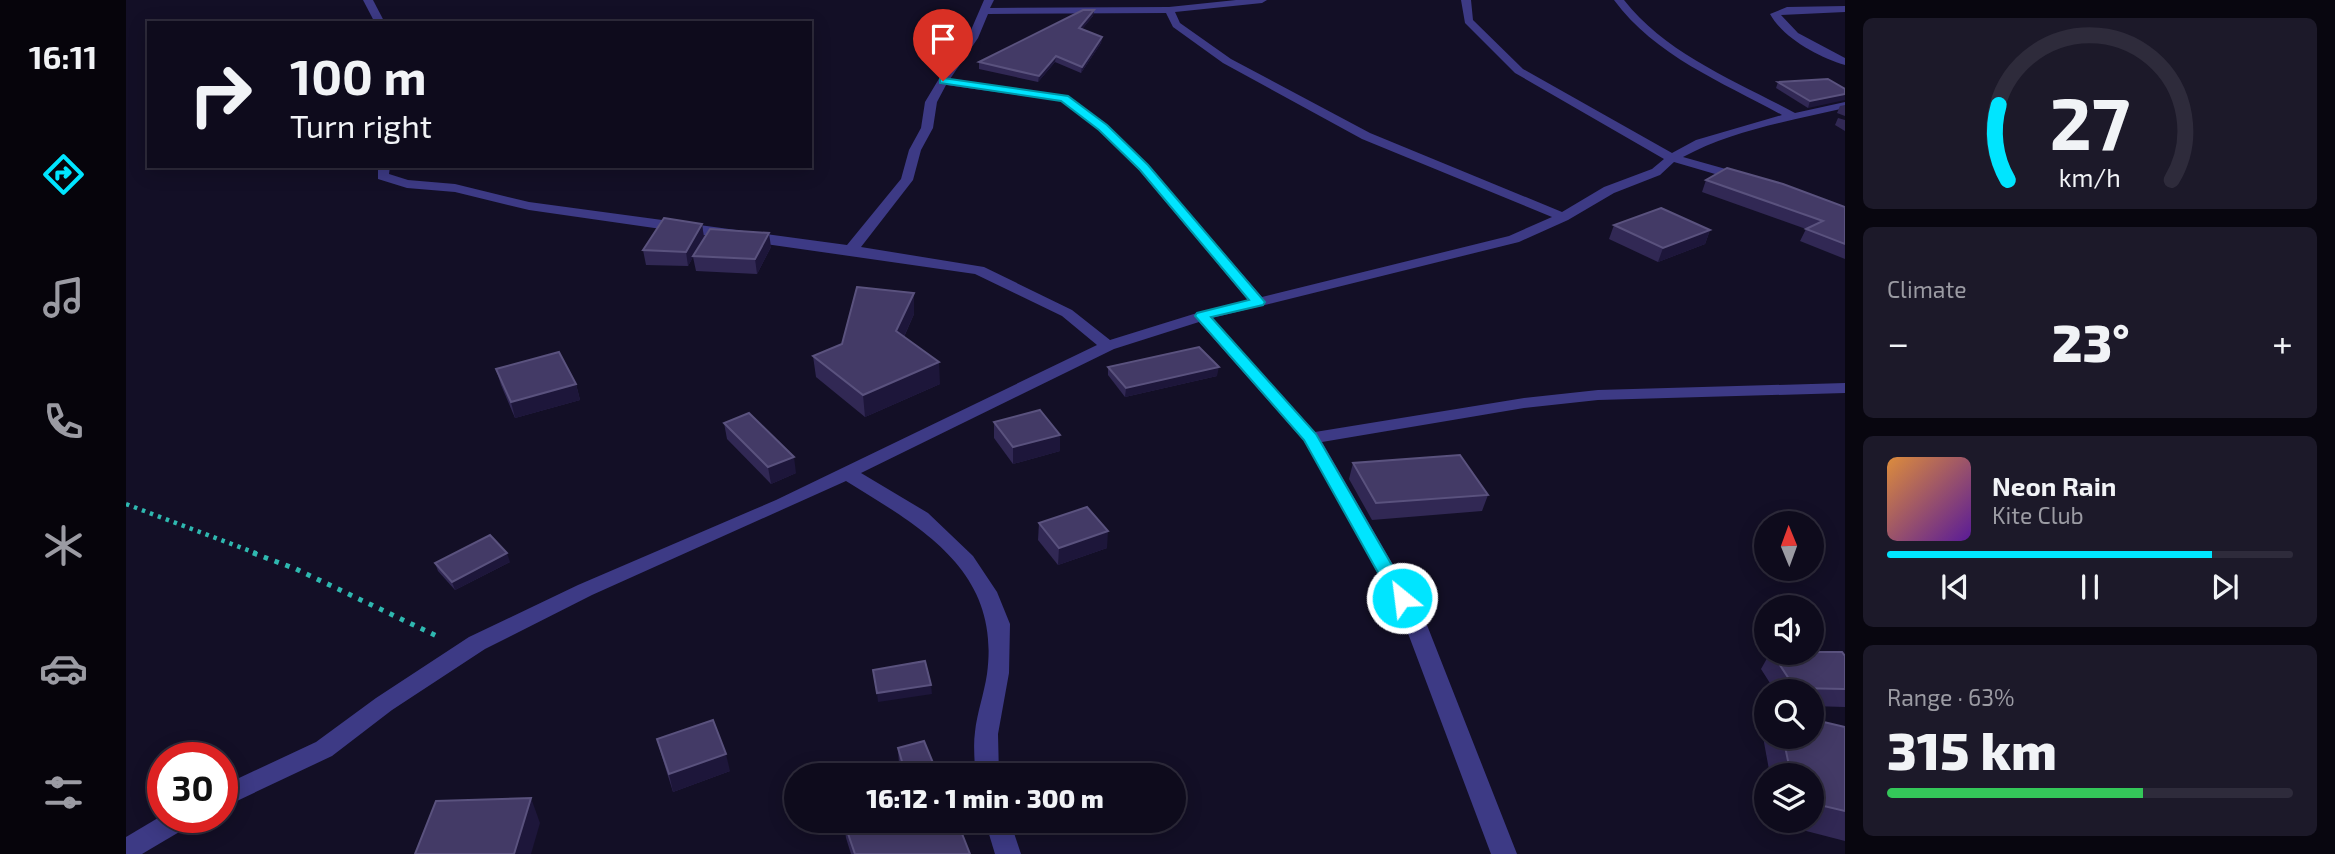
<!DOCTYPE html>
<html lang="en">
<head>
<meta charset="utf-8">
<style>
  body { margin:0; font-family:"Exo 2",sans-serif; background:#1c1929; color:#f1f3f6; height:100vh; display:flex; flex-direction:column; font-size:26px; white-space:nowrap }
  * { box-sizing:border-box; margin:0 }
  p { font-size:23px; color:#9b9ba3 }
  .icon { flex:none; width:38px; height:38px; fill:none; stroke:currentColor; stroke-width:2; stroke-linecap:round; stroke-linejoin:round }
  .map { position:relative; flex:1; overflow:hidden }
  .drawer { display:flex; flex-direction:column; gap:18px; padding:18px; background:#08060f; width:490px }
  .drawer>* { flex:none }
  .top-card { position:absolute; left:21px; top:21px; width:665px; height:147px; border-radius:0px; box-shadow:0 4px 18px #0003,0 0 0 2px #2e2b3b; background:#0e0b1c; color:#f1f3f6; overflow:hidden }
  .needle { width:46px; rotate:359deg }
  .tools { position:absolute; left:1628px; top:511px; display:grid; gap:14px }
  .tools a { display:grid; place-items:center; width:70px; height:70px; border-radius:50%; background:#0e0b1c; box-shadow:0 4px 18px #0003,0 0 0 2px #2e2b3b; font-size:35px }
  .speed { position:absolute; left:21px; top:742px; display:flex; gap:14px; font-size:35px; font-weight:700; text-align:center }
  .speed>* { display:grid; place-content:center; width:91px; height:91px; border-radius:50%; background:#0e0b1c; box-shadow:0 4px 18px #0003,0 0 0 2px #2e2b3b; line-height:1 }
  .speed .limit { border:10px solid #d22; background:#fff; color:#111 }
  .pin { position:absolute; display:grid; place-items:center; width:60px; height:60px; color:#fff; margin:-72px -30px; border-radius:50% 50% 50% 0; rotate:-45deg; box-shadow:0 0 7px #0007 }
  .pin .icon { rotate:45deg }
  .me { position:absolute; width:77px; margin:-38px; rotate:331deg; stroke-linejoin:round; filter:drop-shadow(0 0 5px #0008) }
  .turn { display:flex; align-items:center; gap:24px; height:147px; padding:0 28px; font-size:32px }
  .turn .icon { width:91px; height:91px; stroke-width:2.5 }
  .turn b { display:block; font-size:49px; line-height:60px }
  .big { font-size:52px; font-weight:800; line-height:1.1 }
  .drawer .widget { flex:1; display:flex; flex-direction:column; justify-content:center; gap:10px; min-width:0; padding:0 24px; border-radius:10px; background:#1c1929 }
  .drawer .dial { align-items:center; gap:0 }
  .dial svg { height:182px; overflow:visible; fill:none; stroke:#2e2b3b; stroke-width:7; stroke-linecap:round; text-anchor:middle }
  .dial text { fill:#f1f3f6; stroke:none }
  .song { display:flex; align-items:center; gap:21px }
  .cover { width:84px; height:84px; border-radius:10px; background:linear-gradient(135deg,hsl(30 70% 55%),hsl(270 70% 35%)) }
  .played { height:7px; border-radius:4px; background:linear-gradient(90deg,#00e5ff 80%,#2e2b3b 80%) }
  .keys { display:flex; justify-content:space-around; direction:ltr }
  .heat { display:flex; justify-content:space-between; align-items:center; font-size:38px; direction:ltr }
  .charge { height:10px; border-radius:5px; background:linear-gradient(90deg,#34c759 63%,#2e2b3b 0) }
  .trip { position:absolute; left:658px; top:763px; width:402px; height:70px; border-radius:35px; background:#0e0b1c; box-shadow:0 4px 18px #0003,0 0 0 2px #2e2b3b; font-weight:800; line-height:70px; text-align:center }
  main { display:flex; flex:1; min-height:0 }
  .tab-bar { display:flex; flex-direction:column; width:126px; justify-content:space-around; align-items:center; background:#06040b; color:#9b9ba3 }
  .tab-bar .icon { width:49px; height:49px }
  .tab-bar .selected { color:#00e5ff }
  .tab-bar b { font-size:32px; color:#f1f3f6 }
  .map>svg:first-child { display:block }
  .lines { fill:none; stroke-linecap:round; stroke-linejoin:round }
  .path-far1 { stroke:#2fb8b0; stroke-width:4.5; stroke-dasharray:3.5 5; stroke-linecap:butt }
  .path { stroke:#2fb8b0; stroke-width:5; stroke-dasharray:4.5 7; stroke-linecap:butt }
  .minor { fill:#3d3a85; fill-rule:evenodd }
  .wall { fill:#312854 }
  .shaded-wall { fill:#1d163a }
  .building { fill:#433a66; stroke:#5a527e; stroke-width:2 }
  .route { fill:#00e5ff; stroke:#0095a6; stroke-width:2 }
</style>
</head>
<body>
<main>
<nav class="tab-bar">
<b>16:11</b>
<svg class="icon selected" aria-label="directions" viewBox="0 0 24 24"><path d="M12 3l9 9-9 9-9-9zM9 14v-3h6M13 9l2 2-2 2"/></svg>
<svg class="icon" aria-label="music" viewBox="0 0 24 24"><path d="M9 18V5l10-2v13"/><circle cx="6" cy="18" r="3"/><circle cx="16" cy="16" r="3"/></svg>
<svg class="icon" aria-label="phone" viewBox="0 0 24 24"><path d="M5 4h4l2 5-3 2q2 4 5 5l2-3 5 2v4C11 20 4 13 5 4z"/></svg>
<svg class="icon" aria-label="climate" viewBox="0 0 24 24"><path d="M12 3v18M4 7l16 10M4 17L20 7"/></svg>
<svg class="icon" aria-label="car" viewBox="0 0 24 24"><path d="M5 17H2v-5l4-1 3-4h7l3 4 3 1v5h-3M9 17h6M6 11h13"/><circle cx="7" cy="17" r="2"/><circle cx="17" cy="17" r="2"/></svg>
<svg class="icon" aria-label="filters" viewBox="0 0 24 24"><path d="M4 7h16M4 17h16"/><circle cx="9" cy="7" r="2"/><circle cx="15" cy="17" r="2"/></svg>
</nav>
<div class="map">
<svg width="1719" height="854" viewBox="0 0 1719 854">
  <rect width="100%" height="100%" fill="#130f26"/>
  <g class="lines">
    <!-- path-far1 -->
    <polyline class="path-far1" points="0,504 132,554"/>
    <!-- path -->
    <polyline class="path" points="127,553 170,569 315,638"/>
    <!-- minor -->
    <g class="minor">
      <polygon points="237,0 247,0 259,23 249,23"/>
      <path d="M858,0h10l-4,8 179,-1 67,-7h31l-5,3 -87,9 5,11 51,36 139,74 192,79 42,-25 48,-18 12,-10 -149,-86 -50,-50 -4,-23h10l2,20 50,49 149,84 24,-13 86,-25c-58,-32 -127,-59 -168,-115h10c42,54 112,81 171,113l50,-11v6c-55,13 -112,22 -162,49l64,18v6h-8l-65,-19 -14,13 -46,18 -46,27 -49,22 -307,76 103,114 209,-34 74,-8 247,-7v10l-247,7 -74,8 -202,34 103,178 92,234h-26l-88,-234 -83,-153 -16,-26 -105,-119 -85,27 -253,124 67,40 45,43 24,36 13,32 -1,49 -11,61 1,41h-24c0,-14 -2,-29 0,-43 2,-19 9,-38 12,-58 14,-103 -65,-146 -141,-193l-254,114 -107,54 -93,61 -60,46 -110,52v-22l94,-44 60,-44 93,-61 109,-52 198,-85 321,-155 -35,-29 -87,-42 -446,-64 -74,-18 -48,-4 -29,-9v-13h12l-1,8 19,6 47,4 74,18 318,43 54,-66 8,-29 12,-22 4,-26 24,-40 19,-25zM1040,13l7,14 50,36 139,76 190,78 -43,19 -247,61 -114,-132 -41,-39 -39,-30 -118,-17 28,-41 10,-24zM820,85l115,16 38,29 41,41 108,129 -51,13 -87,27 -38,-30 -88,-43 -123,-20 52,-67 8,-30 12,-22 4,-26z"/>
      <path d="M1719,6v6l-64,3 17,18 47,25v7c-26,-8 -61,-26 -75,-51l17,-7z"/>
      <polygon points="37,815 68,817 65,825 16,854 0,854 0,837"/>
      <polygon points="859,821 884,821 895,854 869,854"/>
    </g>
  </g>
  <!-- wall -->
  <g class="wall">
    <polygon points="968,10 967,16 956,29 976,37 975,43 955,73 929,62 912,82 853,69 853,62"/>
    <polygon points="1652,82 1719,89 1682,108 1650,88"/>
    <polygon points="1719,105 1719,116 1711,113 1714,106"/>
    <polygon points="1712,118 1719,120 1719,131 1709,125"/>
    <polygon points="1580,180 1719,207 1719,259 1674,241 1680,229 1576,192"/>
    <polygon points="576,224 578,238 645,247 631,274 570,271 567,257 562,266 520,265 517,250"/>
    <polygon points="1488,225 1584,230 1579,244 1532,262 1483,239"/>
    <polygon points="788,293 788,314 778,337 814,384 739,417 690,377 687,356 716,344"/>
    <polygon points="982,367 1091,376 999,397 982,375"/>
    <polygon points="370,369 450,384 454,400 389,418 375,385"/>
    <polygon points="868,422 934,451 887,464 868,438"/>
    <polygon points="598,423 670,473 645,484 601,439"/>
    <polygon points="1227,463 1362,495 1356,511 1246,520 1223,479"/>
    <polygon points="913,523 981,548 932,565 912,540"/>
    <polygon points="384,562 329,590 312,571 309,563"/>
    <polygon points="1644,653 1685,653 1719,656 1719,707 1685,706 1685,691 1649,691 1635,669"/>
    <polygon points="1719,727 1719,841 1653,824 1652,821 1685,821 1685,775 1644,775 1637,737 1640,732 1640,737 1685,737"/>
    <polygon points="531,739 604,771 547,792 536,757"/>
    <polygon points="772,748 812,775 776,775 773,764"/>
    <polygon points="718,822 844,854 725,854 720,838"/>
  </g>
  <!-- shaded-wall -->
  <g class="shaded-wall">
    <polygon points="968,10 967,16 952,34 953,28"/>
    <polygon points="976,37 975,43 955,73 956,67"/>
    <polygon points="930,56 929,62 912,82 913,76"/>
    <polygon points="1719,94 1719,100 1682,108 1684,101"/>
    <polygon points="576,224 578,238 562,266 560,252"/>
    <polygon points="1584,230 1579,244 1532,262 1537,248"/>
    <polygon points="643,233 645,247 631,274 629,259"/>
    <polygon points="788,293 788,314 771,352 770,331"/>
    <polygon points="813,362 814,384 739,417 737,395"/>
    <polygon points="1093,367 1091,376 999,397 1000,388"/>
    <polygon points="450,384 454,400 389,418 385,402"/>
    <polygon points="934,435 934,451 887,464 887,447"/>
    <polygon points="668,457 670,473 645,484 642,467"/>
    <polygon points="982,531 981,548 932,565 933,548"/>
    <polygon points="381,553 384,562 329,590 326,582"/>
    <polygon points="805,685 806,694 752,702 751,693"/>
    <polygon points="600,754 604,771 547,792 543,774"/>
    <polygon points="405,798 414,823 405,854 388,854"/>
  </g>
  <!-- building -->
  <g class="building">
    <polygon points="957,10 968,10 953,28 976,37 956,67 930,56 913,76 853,62"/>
    <polygon points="1702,79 1719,89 1719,94 1684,101 1652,82"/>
    <polygon points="1601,168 1657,184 1719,207 1719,244 1680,229 1697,221 1580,180"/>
    <polygon points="1535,208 1584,230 1537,248 1488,225"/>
    <polygon points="538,218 576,224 560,252 517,250"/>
    <polygon points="584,229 643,233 629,259 567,256"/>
    <polygon points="731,287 788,293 770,331 813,362 737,395 687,356 716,344"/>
    <polygon points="1073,347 1093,367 1000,388 982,367"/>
    <polygon points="433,352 450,384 385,402 370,369"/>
    <polygon points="914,410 934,435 887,447 868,422"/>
    <polygon points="623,413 668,457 642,467 598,423"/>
    <polygon points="1334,455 1362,495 1250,503 1227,463"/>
    <polygon points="961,507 982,531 933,548 913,523"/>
    <polygon points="364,535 381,553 326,582 309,563"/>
    <polygon points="1685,652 1716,652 1719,656 1719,689 1669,688 1646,653"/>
    <polygon points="799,661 805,685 751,693 747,670"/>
    <polygon points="1685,719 1719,727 1719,811 1685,803 1685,775 1665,775 1657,737 1685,737"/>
    <polygon points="587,720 600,754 543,774 531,739"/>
    <polygon points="798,741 812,775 780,775 772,748"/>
    <polygon points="405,798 388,854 289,854 310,801"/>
    <polygon points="720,821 831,821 844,854 729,854 718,822"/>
  </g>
  <!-- route -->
  <polygon class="route" points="817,78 942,96 981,125 1022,165 1139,302 1137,305 1085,317 1190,434 1285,598 1283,603 1269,603 1178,440 1069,316 1071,313 1123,300 1014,170 973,130 935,101 814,83 814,79"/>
</svg>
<div class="tools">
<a><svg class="needle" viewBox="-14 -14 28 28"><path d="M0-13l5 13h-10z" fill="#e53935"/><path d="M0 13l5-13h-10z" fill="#9b9ba3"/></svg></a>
<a><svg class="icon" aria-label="sound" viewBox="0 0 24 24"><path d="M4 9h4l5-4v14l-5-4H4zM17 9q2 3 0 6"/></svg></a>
<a><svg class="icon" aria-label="search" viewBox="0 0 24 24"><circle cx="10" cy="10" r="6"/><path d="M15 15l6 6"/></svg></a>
<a><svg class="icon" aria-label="layers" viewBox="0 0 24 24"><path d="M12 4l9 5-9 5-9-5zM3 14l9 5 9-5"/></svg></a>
</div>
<div class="speed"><div class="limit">30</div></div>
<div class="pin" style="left:817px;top:81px;background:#d93025"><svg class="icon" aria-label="arrive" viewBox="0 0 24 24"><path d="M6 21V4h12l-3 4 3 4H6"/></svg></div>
<svg class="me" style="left:1276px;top:598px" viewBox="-20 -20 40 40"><circle r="17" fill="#00e5ff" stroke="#fff" stroke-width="3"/><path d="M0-11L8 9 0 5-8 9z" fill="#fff"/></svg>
<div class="trip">16:12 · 1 min · 300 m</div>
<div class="top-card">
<div class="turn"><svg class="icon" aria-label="right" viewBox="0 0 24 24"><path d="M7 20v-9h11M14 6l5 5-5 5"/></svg><div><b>100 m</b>Turn right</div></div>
</div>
</div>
<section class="drawer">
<div class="widget dial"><svg viewBox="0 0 100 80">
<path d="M14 69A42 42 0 1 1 86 69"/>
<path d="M14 69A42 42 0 0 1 10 36" stroke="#00e5ff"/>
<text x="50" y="56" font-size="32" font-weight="700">27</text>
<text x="50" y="72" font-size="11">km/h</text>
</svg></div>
<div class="widget"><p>Climate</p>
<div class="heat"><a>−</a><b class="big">23°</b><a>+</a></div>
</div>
<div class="widget">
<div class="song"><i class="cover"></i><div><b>Neon Rain</b><p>Kite Club</p></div></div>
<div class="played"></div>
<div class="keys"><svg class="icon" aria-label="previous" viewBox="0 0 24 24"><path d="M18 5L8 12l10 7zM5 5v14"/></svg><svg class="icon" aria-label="pause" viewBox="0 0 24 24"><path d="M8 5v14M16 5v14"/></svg><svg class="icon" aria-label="next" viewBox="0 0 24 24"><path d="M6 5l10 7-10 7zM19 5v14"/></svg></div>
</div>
<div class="widget"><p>Range · 63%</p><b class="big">315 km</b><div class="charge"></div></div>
</section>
</main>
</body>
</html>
